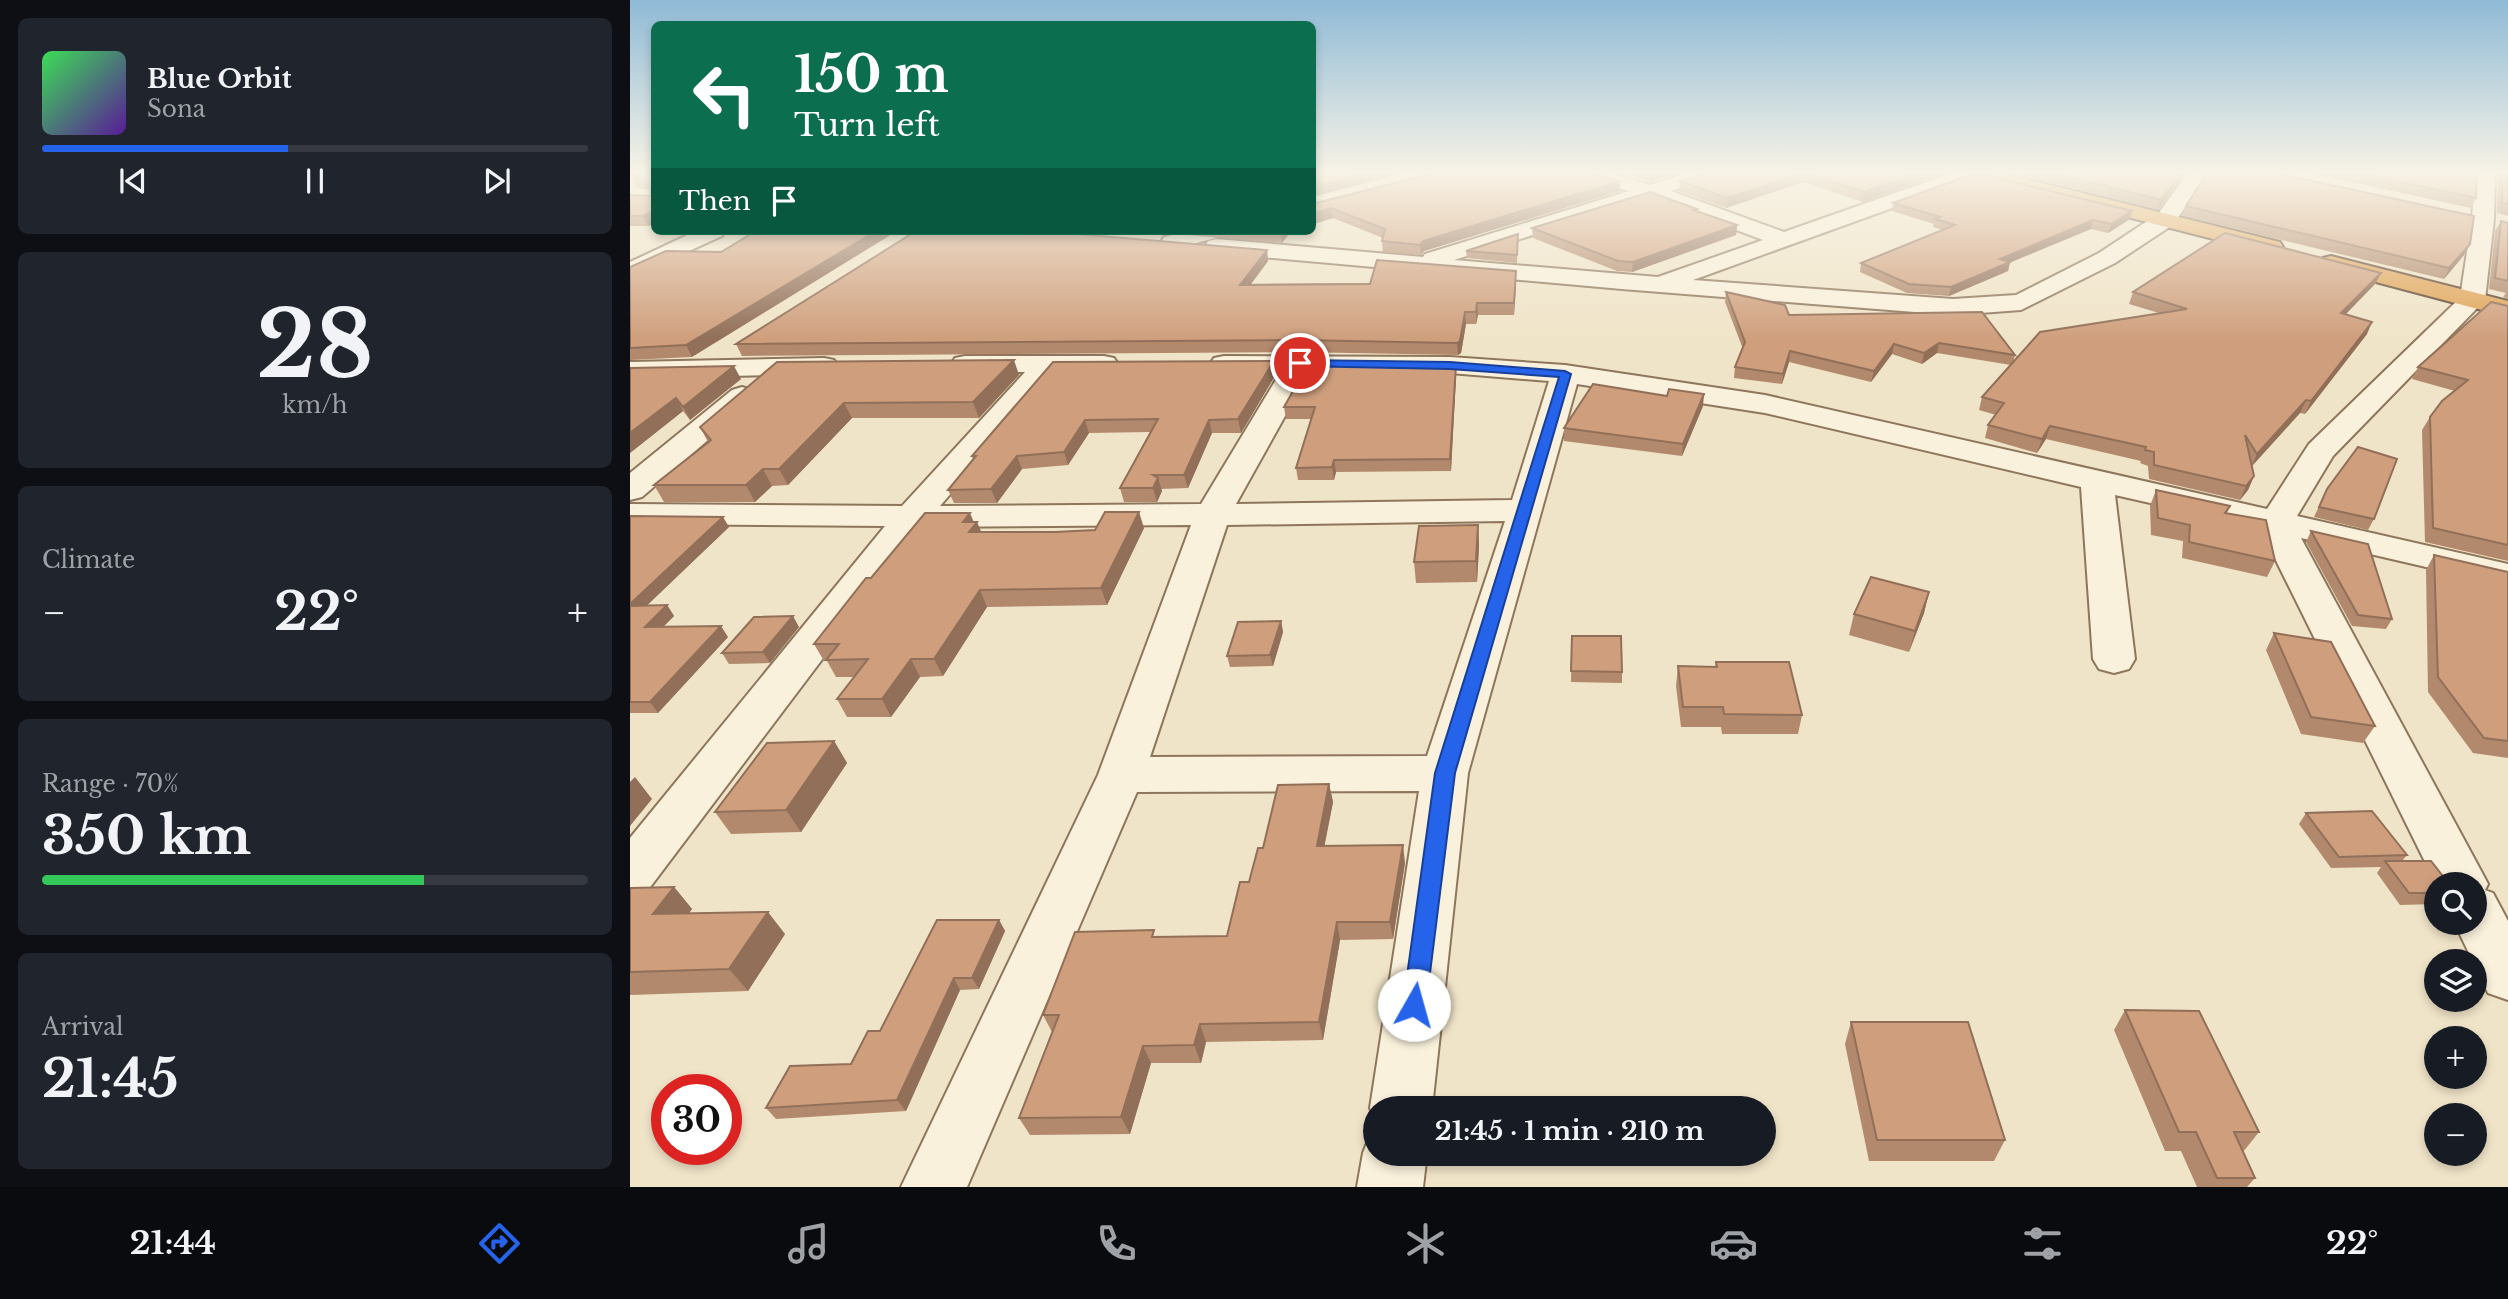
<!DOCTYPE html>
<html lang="en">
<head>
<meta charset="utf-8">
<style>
  body { margin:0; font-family:"Libre Baskerville",serif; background:#20242c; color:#f1f3f6; height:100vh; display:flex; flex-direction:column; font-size:26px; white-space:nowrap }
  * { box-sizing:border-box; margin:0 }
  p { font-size:23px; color:#9ea1a6 }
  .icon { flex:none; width:38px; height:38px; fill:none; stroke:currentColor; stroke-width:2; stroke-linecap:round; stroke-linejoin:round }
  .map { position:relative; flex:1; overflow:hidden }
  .side { display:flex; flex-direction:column; gap:18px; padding:18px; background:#0d0f14; width:630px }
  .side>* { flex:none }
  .hud { position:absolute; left:21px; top:21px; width:665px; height:214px; border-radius:10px; box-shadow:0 4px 10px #0003; background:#0b6e4f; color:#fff; overflow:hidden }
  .buttons { position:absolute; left:1794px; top:872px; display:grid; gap:14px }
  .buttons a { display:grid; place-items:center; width:63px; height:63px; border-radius:50%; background:#171b24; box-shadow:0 4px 10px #0003; font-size:35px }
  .speed { position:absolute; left:21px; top:1074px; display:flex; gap:14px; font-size:35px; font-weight:700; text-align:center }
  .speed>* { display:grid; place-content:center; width:91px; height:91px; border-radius:50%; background:#171b24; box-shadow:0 4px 10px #0003; line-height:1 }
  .speed .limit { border:10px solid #d22; background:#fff; color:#111 }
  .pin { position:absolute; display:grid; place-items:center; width:60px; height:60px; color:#fff; margin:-30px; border:4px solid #fff; border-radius:50%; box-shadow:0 2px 7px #0007 }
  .me { position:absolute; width:77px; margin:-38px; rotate:7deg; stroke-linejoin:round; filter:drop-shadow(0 0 5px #0008) }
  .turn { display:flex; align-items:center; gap:24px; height:147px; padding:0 28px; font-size:32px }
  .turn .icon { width:91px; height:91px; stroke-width:2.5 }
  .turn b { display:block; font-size:49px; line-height:60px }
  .then { display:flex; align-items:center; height:66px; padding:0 28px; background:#0003; gap:14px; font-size:26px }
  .big { font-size:52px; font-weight:700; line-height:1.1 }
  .side .tile { flex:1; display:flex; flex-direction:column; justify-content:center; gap:10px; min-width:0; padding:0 24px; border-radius:10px; background:#20242c }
  .side .dial { align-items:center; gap:0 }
  .dial b { font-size:91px; line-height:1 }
  .song { display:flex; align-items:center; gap:21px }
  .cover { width:84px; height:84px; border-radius:10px; background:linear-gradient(135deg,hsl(130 70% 55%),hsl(270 70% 35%)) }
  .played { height:7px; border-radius:4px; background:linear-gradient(90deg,#2563eb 45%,#363941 45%) }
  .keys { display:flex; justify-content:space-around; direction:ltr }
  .heat { display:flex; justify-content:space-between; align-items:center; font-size:38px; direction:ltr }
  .charge { height:10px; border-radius:5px; background:linear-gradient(90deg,#34c759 70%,#363941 0) }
  .trip { position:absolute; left:733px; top:1096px; width:413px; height:70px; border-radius:35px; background:#171b24; box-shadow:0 4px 10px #0003; font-weight:700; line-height:70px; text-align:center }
  .dock { display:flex; height:112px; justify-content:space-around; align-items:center; background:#090b0e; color:#9ea1a6 }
  .dock .icon { width:49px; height:49px }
  .dock .active { color:#2563eb }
  .dock b { font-size:32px; color:#f1f3f6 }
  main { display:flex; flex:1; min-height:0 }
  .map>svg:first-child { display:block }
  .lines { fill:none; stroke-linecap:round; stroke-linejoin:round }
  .minor-casing { stroke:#8d765c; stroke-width:4 }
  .highway-casing { stroke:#5b4430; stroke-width:4 }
  .minor { fill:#faf1dc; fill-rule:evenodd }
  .highway { fill:#e0a458; fill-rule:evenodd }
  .wall { fill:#b2896c }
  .shaded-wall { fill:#916f58 }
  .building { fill:#cf9f7d; stroke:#916f58; stroke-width:2 }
  .route { fill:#2563eb; stroke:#184099; stroke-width:2 }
</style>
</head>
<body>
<main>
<section class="side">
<div class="tile">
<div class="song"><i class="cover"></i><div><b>Blue Orbit</b><p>Sona</p></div></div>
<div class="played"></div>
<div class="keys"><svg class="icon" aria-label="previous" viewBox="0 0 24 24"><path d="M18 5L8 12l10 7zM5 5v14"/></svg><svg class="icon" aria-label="pause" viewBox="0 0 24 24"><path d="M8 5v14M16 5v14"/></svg><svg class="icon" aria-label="next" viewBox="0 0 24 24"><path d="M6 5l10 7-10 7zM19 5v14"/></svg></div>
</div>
<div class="tile dial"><b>28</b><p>km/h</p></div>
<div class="tile"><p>Climate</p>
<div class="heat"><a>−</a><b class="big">22°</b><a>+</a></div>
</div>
<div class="tile"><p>Range · 70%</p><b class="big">350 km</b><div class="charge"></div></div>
<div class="tile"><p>Arrival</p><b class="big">21:45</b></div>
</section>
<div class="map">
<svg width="1878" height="1187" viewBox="0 0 1878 1187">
  <rect width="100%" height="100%" fill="#f0e4c8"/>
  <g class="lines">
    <!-- minor casing -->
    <g class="minor-casing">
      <g id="minor">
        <path d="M949,173h31l40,12 37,-12h30l-2,4 -44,14 113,41 168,-59h28l-2,4 -285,103 260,19 63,-4 83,-42 59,-39 30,-41h19l-33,51 -59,39 -94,47 -68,5 -331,-26 -406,-36 -8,-2 -3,-5 3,-5 8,-2 207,18 2,-3 204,-63 -48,-14zM1020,198l113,42 -105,37 -204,-17z"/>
        <path d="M1845,173h20l-1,46 -9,81 -152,156 -36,60 211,48v22l-207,-48 179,331 8,15 -3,6 8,3 15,28v79l-20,-7 -34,-71h20v-38h-38l-176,-356 -145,-33 20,164 -6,10 -15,4 -15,-4 -6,-10 -12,-172 -316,-74 -188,-29 -109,389 -36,335h-56v13l-6,-13 49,-317 -282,1 -170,395h-66l197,-412 93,-250 -269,2 -274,363 -18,6v-58l255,-312 -255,-2v-20l272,2 123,-134h-60l-10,-2 -4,-6 4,-6 10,-2h139l10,2 4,6 -4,6 -58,2 -116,134 261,-2 79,-131 -66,-3 -4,-6 4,-6 10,-2 226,1 115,8 200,30 502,114 42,-65 151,-146 12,-79zM679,373h141l99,8 -37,119 -276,4zM875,521l-78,235 -277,1 77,-232z"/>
        <polygon points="66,231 95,231 92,236 0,278 0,262"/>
        <polygon points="559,231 597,231 594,236 542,249 534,247 531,242 534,237"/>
        <polygon points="194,358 204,360 208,366 204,372 194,374 0,378 0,362"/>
        <polygon points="112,387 122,390 127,396 122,402 12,497 0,500 0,473 102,390"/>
        <polygon points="746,1129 746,1153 797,1153 793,1187 727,1187 733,1153 742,1130"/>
      </g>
    </g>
    <!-- highway casing -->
    <g class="highway-casing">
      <g id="highway">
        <polygon points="1338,173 1372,173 1650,242 1653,247 1650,252 1642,254 1340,177"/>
        <polygon points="1701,256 1878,301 1878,317 1693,268 1689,263 1693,258"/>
      </g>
    </g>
    <!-- minor -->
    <use href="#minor" class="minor"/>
    <!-- highway -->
    <use href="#highway" class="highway"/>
  </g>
  <!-- wall -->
  <g class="wall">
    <polygon points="0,173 24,173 24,223 19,226 0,226 0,195 21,196 21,190 7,188 2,178 9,175 0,175"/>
    <polygon points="990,173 1048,173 1020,182"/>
    <polygon points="1076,173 1313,173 1233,202 1173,182 1096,208 1049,191 1050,181"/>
    <polygon points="1384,173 1555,173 1528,210"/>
    <polygon points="1680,173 1847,173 1846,198 1841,208"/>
    <polygon points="1868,173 1878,173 1878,216 1867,213"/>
    <polygon points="990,181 990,191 794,251 791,255 753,252 752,241 753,238 703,218 682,224 682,204"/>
    <polygon points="1263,203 1500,219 1478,233 1461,229 1380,262 1378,271 1319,296 1277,293 1230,272 1231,263 1313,230 1303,227 1304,224 1262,211"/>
    <polygon points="1556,206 1834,255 1814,279 1552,216"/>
    <polygon points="1067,209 1067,212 1107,225 1106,235 1002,272 987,271 903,238 902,228"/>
    <polygon points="1871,221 1878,223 1878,299 1873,297 1876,293 1859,289 1865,231"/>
    <polygon points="510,231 661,231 652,243"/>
    <polygon points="888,234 887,263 837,258 836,251"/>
    <polygon points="637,250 638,261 621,284 886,282 884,315 848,315 846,324 836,324 831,353 828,355 667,352 112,356 106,344"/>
    <polygon points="91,252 62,357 0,360 0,267"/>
    <polygon points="1751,273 1745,284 1715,315 1737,334 1675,414 1670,413 1622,466 1624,476 1618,490 1610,500 1519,479 1518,466 1510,463 1511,461 1416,439 1407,453 1355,438 1358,425 1366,415 1349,410 1352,397 1381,365 1307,353 1292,364 1262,354 1241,382 1159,362 1152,384 1104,378 1105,367 1113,349 1095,302 1096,292 1159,315 1385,355 1383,363 1529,313 1499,304 1503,292"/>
    <polygon points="1878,306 1878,561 1795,542 1792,430 1800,417 1825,391 1782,379 1788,367"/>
    <polygon points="423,362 646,374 611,433 582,433 558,488 531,489 532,491 527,502 494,502 490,488 520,432 459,433 438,465 392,469 367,503 324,503 318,490 343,460 342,456"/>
    <polygon points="0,368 111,379 60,420 53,411 0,453"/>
    <polygon points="389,375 349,418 222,418 158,485 142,486 125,502 34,502 24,485 78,442 70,427"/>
    <polygon points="826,376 821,471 706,472 704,480 668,480 666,468 681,419 656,419 654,407"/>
    <polygon points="1073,406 1052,456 934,441 934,428"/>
    <polygon points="1697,489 1744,519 1738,530 1684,517"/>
    <polygon points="1526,490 1600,506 1597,513 1645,561 1637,577 1552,558 1553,541 1521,535 1520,506"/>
    <polygon points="0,516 99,527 17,605 37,605 44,616 33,627 98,637 28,713 0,713"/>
    <polygon points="848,525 849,546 847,582 786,583 784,562"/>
    <polygon points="514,528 477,605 357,607 313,676 290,677 261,717 217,717 207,699 224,677 206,677 197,661 194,661 184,644 241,578 351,532 425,532"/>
    <polygon points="1681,531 1762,619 1756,629 1722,626 1676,542"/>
    <polygon points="1804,555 1878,572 1878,758 1843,753 1798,692 1796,570"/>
    <polygon points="1299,592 1294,613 1279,652 1219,635 1224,614"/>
    <polygon points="651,621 653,632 643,666 600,667 597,656"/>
    <polygon points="169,627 140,663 99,664 92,653"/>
    <polygon points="1644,633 1745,726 1733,743 1671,734 1636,650"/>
    <polygon points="942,636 992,672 992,683 941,682"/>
    <polygon points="1086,662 1172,715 1168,734 1092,734 1091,727 1051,727 1046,686 1048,666 1085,667"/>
    <polygon points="204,741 217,763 171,832 101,834 85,812"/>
    <polygon points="699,784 703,802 694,846 775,863 763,939 710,940 693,1040 576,1042 571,1063 521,1063 500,1134 400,1135 389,1118 422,1032 413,1015 527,937 597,936 633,848"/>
    <polygon points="1676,813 1777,855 1772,861 1806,884 1806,904 1770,905 1747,873 1751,867 1701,868 1669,824"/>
    <polygon points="44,887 62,909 59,913 155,934 118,991 0,995 0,888"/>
    <polygon points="369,920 375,931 349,989 330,990 276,1111 146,1119 136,1108 221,1064"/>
    <polygon points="1495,1010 1629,1132 1613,1152 1625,1178 1617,1187 1567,1187 1551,1151 1535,1151 1484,1030"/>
    <polygon points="1221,1022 1375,1140 1364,1161 1239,1161 1215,1044"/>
  </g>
  <!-- shaded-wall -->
  <g class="shaded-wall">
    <polygon points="736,173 774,173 682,197 682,187"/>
    <polygon points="1020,173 1048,173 1020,182"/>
    <polygon points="1174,173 1173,182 1096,208 1097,198"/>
    <polygon points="1288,173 1313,173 1233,202 1234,192"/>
    <polygon points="1551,173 1555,173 1528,210 1531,200"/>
    <polygon points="990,181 990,191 794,251 791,255 790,245 793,241"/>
    <polygon points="701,208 703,218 684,224 682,214"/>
    <polygon points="24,210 24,223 19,226 13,216"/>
    <polygon points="1502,211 1500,219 1478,233 1481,224"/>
    <polygon points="1463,220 1461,229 1367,268 1370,259"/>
    <polygon points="1107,225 1106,235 1002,272 1003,262"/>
    <polygon points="246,231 267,231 62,357 56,345"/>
    <polygon points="652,231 661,231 652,243 650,233"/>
    <polygon points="1840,244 1834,255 1814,279 1819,268"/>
    <polygon points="637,250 638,261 612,296 610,285"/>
    <polygon points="1380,262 1378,271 1319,296 1321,287"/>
    <polygon points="886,271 886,282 884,315 884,303"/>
    <polygon points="1751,273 1745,284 1705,325 1711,313"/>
    <polygon points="847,303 848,315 846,324 846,312"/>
    <polygon points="835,312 836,324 831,353 828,355 827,343"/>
    <polygon points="1742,322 1737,334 1675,414 1681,401"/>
    <polygon points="1309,343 1307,353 1292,364 1294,353"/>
    <polygon points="1264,344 1262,354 1241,382 1244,371"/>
    <polygon points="1160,351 1159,362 1152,384 1153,374"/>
    <polygon points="384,360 389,375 349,418 343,402"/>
    <polygon points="644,361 646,374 611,433 608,419"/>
    <polygon points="826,365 826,376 821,471 820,459"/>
    <polygon points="104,366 111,379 60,420 53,407"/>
    <polygon points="1074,394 1073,406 1052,456 1053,444"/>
    <polygon points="46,398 53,411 0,453 0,433"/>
    <polygon points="1676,400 1670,413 1621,467 1627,454"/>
    <polygon points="214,403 222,418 158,485 149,469"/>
    <polygon points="455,420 459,433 438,465 434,452"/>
    <polygon points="579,420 582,433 558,488 554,475"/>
    <polygon points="1420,426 1416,439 1407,453 1412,439"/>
    <polygon points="387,456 392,469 367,503 361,489"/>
    <polygon points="704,460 706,472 704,480 702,467"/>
    <polygon points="133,469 142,486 125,502 116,485"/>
    <polygon points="1624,476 1618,490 1610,500 1616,486"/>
    <polygon points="528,478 532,491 527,502 523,488"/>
    <polygon points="509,512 514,528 477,605 471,588"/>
    <polygon points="340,513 345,525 347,522 354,538 346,548 333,522"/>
    <polygon points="93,517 99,527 6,616 0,608 0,604"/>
    <polygon points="848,525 849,546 847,582 846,561"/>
    <polygon points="350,590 357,607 313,676 304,659"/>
    <polygon points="1299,592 1294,613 1279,652 1285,631"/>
    <polygon points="37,605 44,616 22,638 15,627"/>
    <polygon points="163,616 169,627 140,663 133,652"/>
    <polygon points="651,621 653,632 643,666 640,655"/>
    <polygon points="91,626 98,637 28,713 20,702"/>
    <polygon points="281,659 290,677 261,717 252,699"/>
    <polygon points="204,741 217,763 171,832 156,810"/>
    <polygon points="5,777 22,799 0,826 0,782"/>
    <polygon points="699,784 703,802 691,864 687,846"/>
    <polygon points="773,845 775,863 763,939 760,922"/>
    <polygon points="44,887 62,909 42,936 23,914"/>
    <polygon points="138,912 155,934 118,991 99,969"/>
    <polygon points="369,920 375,931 349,989 342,978"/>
    <polygon points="707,922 710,940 693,1040 689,1022"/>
    <polygon points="324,978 330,990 276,1111 267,1100"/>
    <polygon points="570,1024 576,1042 571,1063 564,1045"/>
    <polygon points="513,1046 521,1063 500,1134 491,1117"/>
  </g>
  <!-- building -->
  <g class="building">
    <polygon points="13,173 24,173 24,210 13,216 0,216 0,195 21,196 21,181 2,178"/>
    <polygon points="682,173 736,173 682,187"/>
    <polygon points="804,173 962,173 990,181 793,241 790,245 752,241 755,229 701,208 682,214 682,204"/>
    <polygon points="1076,173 1173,173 1097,198 1050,181"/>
    <polygon points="1175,173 1288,173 1234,192"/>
    <polygon points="1346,173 1347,173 1502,211 1481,224 1463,220 1370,259 1380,262 1321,287 1279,284 1231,263 1325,225 1305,219 1310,217 1263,203"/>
    <polygon points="1424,173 1551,173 1531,200"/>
    <polygon points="1577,173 1646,173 1844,216 1840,244 1819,268 1556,206"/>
    <polygon points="1729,173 1847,173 1846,198"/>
    <polygon points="1872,173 1878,173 1878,204 1872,203"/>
    <polygon points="1020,192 1067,209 1063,210 1107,225 1003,262 988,261 902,228"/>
    <polygon points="1871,221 1878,223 1878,281 1865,278"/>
    <polygon points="126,231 246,231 56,345 0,348 0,267 36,251 91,252"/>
    <polygon points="286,231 410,231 637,250 610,285 740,284 747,260 886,271 884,303 847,303 846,312 835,312 830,341 827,343 665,340 106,344"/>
    <polygon points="630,231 652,231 650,233"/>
    <polygon points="1595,233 1751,273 1711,313 1742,322 1681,401 1676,400 1627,454 1615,435 1624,476 1616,486 1524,465 1524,452 1515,450 1516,447 1420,426 1412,439 1358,425 1374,403 1352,397 1410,332 1557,309 1503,292"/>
    <polygon points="888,234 887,255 836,251"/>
    <polygon points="1096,292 1155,305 1159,315 1352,312 1385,355 1309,343 1294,353 1264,344 1244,371 1160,351 1153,374 1105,367 1115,342"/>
    <polygon points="1861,302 1878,306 1878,545 1803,528 1800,417 1812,401 1838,380 1788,367"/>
    <polygon points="384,360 343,402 214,403 149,469 133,469 116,485 24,485 81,440 70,427 147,362"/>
    <polygon points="644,361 608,419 579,420 554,475 523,475 528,478 523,488 490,488 528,419 455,420 434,452 387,456 361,489 318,490 346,456 342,456 423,362"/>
    <polygon points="679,363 826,365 820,459 704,460 702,467 666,468 685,407 654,407"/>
    <polygon points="104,366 53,407 46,398 0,433 0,368"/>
    <polygon points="963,384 1037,396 1039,389 1074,394 1053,444 934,428"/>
    <polygon points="1728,447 1767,459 1744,519 1689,507 1697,489"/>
    <polygon points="1526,490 1600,506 1595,513 1636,520 1645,561 1559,542 1560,525 1528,518"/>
    <polygon points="475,512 509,512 471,588 350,590 304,659 281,659 252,699 207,699 238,659 196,660 209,644 184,644 236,578 241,578 295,513 340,513 333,522 347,522 339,532 425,532 465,530"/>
    <polygon points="0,516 93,517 0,604"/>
    <polygon points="848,525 846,561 784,562 789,526"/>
    <polygon points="1681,531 1738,544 1762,619 1728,615"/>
    <polygon points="1804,555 1878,572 1878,741 1854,738 1808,677"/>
    <polygon points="1241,577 1299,592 1285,631 1224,614"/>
    <polygon points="37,605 15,627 91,626 20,702 0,702 0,606"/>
    <polygon points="163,616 133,652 92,653 124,617"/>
    <polygon points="651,621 640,655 597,656 608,622"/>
    <polygon points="1644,633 1701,642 1745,726 1681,717"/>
    <polygon points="942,636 991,636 992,672 941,671"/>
    <polygon points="1086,662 1159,662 1172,715 1094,714 1093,707 1053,707 1048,666 1087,667"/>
    <polygon points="204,741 156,810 85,812 137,743"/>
    <polygon points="699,784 687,846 773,845 760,922 707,922 689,1022 570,1024 564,1045 513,1046 491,1117 389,1118 429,1015 413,1015 445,932 524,930 522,937 597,936 610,882 619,882 628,848 633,848 648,785"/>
    <polygon points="1742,811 1777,855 1709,857 1676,813"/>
    <polygon points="1755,861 1801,861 1819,884 1806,884 1806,893 1779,893"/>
    <polygon points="44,887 23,914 138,912 99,969 0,972 0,888"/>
    <polygon points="307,920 369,920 342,978 324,978 267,1100 136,1108 160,1066 221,1064 238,1031 250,1031"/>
    <polygon points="1495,1010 1569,1011 1629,1132 1604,1132 1625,1178 1587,1178 1566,1132 1549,1132"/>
    <polygon points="1221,1022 1338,1022 1375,1140 1247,1140"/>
  </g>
  <!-- sky -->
  <linearGradient id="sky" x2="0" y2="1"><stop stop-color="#8fbad6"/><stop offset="0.51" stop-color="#f8f3e6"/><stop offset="1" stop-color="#f8f3e6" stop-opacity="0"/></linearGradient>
  <rect width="1878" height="339" fill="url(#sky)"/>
  <!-- route -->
  <polygon class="route" points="670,360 820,362 935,371 941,374 825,773 796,1005 793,1013 784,1016 776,1013 773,1005 805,773 929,377 820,369 666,366 666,361"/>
</svg>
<div class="buttons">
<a><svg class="icon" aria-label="search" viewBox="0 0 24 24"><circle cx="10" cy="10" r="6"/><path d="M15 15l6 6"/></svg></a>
<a><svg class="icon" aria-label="layers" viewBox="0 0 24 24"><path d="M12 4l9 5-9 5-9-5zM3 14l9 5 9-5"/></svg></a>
<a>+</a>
<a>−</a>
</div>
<div class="speed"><div class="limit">30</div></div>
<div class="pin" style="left:670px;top:363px;background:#d93025"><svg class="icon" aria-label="arrive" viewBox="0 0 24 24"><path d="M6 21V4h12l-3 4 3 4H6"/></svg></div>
<svg class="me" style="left:784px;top:1005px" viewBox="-20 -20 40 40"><circle r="19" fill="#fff"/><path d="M0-13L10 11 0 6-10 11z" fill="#2563eb"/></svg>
<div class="trip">21:45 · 1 min · 210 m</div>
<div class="hud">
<div class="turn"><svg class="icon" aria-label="left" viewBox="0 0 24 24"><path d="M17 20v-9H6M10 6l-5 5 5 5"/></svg><div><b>150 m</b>Turn left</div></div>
<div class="then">Then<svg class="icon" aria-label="arrive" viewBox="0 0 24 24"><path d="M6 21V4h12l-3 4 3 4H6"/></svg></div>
</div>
</div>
</main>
<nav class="dock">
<b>21:44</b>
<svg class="icon active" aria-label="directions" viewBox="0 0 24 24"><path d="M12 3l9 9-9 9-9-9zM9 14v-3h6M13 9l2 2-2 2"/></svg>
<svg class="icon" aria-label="music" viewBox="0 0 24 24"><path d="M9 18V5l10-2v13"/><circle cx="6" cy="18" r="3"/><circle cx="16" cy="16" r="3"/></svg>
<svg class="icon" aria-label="phone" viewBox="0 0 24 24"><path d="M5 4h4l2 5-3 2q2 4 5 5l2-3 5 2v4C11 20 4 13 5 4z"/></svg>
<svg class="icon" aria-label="climate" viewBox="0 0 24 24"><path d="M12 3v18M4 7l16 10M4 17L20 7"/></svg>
<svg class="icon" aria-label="car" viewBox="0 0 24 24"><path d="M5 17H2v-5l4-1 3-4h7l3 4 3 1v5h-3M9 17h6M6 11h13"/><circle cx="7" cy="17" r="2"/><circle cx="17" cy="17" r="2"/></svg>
<svg class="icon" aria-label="filters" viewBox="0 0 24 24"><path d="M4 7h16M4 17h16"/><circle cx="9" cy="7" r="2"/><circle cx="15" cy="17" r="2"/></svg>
<b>22°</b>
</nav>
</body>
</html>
